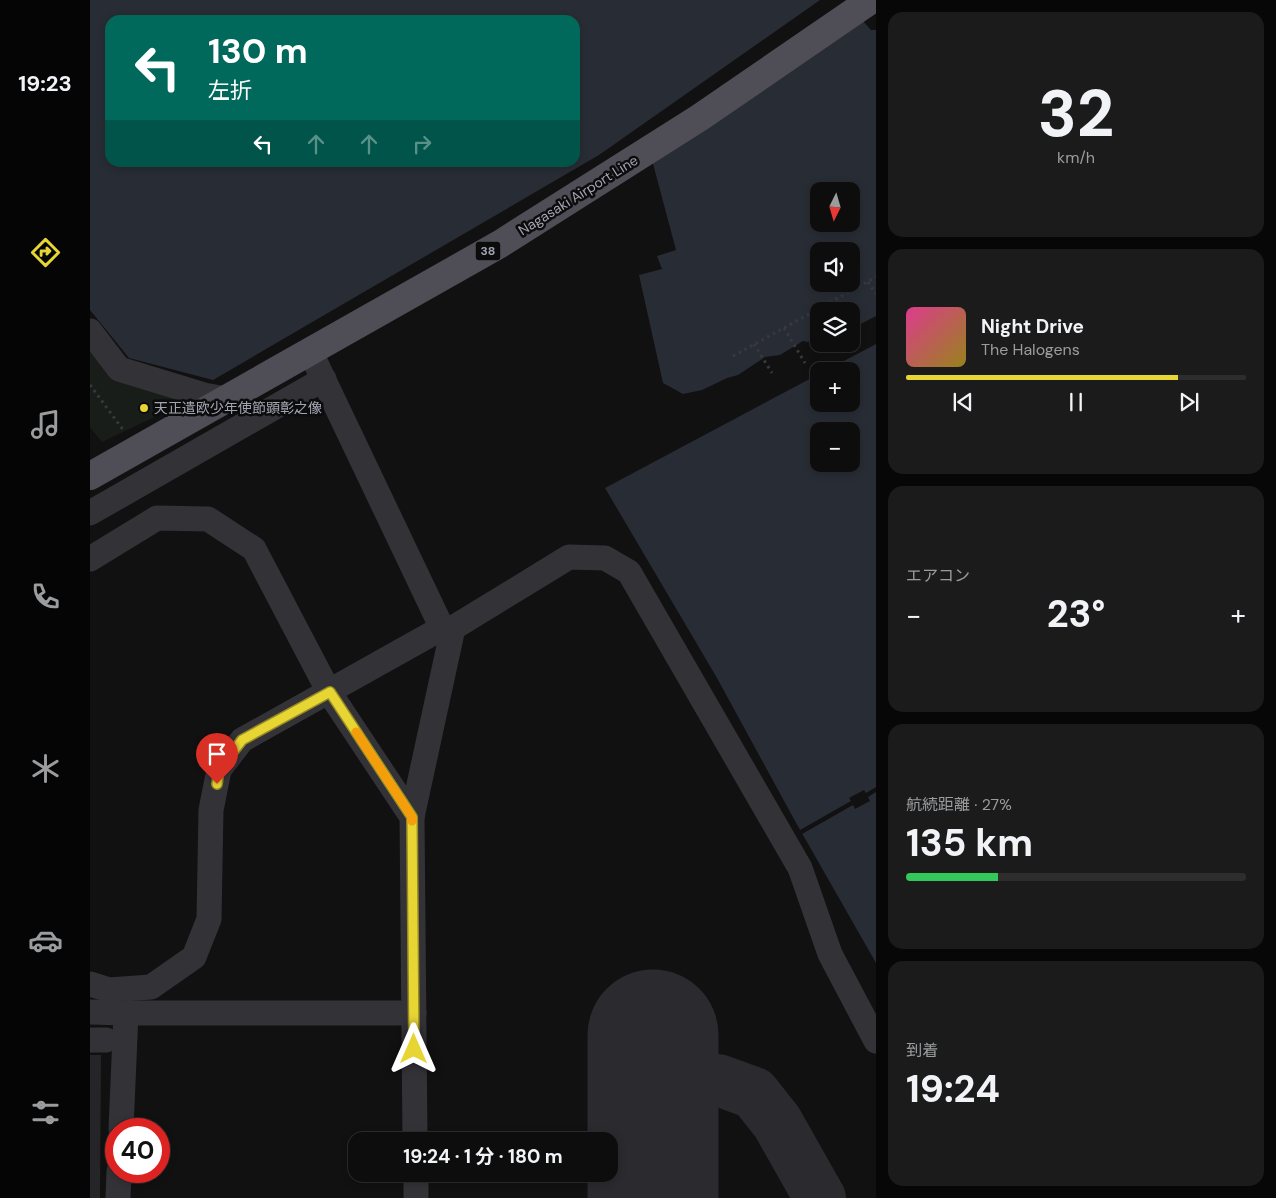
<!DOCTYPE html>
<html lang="ja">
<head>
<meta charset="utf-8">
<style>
  body { margin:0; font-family:"DM Sans","Noto Sans JP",sans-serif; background:#1b1b1c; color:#f1f3f6; height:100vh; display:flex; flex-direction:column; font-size:19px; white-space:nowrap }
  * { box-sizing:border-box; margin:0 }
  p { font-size:16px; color:#9a9c9e }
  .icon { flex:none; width:28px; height:28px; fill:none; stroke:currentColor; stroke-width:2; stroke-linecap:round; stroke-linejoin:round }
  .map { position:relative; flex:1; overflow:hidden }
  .side { display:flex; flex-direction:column; gap:12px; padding:12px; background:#070708; width:400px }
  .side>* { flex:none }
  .banner { position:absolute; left:15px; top:15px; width:475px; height:152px; border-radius:15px; box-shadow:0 2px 8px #0003,0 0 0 1px #2d2d2e; background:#00695c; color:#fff; overflow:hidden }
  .needle { width:32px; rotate:185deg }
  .tools { position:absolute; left:720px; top:182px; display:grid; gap:10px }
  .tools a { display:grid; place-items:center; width:50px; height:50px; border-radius:10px; background:#0d0d0e; box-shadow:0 2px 8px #0003,0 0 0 1px #2d2d2e; font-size:25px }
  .speed { position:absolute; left:15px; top:1118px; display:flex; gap:10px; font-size:25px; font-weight:700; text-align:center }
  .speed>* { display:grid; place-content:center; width:65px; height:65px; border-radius:50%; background:#0d0d0e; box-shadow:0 2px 8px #0003,0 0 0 1px #2d2d2e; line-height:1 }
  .speed .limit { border:8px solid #d22; background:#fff; color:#111 }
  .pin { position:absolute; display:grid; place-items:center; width:42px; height:42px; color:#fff; margin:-51px -21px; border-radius:50% 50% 50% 0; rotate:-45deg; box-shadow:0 0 5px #0007 }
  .pin .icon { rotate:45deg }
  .me { position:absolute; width:55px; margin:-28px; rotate:0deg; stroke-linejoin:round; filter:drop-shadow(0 0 4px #0008) }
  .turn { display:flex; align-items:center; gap:18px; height:105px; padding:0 20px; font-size:22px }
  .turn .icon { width:65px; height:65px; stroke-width:2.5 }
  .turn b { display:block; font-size:35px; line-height:42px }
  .lanes { display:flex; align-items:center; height:48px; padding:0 20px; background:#0003; justify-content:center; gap:25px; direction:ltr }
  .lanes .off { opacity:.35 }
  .big { font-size:38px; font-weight:700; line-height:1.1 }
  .side .tile { flex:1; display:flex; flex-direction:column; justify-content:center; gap:8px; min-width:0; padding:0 18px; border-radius:15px; background:#1b1b1c }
  .side .dial { align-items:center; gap:0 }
  .dial b { font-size:65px; line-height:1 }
  .song { display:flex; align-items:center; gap:15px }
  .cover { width:60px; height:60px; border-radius:8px; background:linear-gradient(135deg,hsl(330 70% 55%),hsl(50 70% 35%)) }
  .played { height:5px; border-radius:2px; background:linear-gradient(90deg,#e7d534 80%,#2d2d2e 80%) }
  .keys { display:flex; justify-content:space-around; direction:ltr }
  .heat { display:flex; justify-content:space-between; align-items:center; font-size:28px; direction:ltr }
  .charge { height:8px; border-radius:4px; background:linear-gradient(90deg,#34c759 27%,#2d2d2e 0) }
  .trip { position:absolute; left:258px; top:1132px; width:270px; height:50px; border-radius:15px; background:#0d0d0e; box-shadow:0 2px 8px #0003,0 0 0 1px #2d2d2e; font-weight:700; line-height:50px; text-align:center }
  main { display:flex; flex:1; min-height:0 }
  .tabs { display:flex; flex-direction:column; width:90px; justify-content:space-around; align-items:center; background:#050506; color:#9a9c9e }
  .tabs .icon { width:35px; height:35px }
  .tabs .on { color:#e7d534 }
  .tabs b { font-size:22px; color:#f1f3f6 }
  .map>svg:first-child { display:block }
  .green { fill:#181d1a }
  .water { fill:#282c35; fill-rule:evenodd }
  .pier { fill:#111112 }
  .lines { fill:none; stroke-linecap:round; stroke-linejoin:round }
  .taxiway { stroke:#2b2b2f; stroke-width:52 }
  .runway { stroke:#2b2b2f; stroke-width:131 }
  .building { fill:#252426 }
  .path { stroke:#38393e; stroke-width:3; stroke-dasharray:2.5 4; stroke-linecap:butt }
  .minor { stroke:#333237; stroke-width:25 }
  .major { stroke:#4f4e56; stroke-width:28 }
  .route-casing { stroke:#968a22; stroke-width:12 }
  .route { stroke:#e7d534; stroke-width:9 }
  .slow { stroke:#f59e0b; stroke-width:9 }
  .poi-dot { fill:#e7d534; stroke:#0c0c0d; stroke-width:2 }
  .labels { text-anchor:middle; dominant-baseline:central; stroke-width:5; stroke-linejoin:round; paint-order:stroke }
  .shield { fill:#0c0c0d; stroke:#767680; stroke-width:1 }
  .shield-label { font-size:12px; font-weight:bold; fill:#a3a4b2 }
  .street-label { font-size:14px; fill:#a3a4b2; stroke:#0c0c0d }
  .poi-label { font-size:14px; fill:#a3a4b2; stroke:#0c0c0d; text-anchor:start }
</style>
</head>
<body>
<main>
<nav class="tabs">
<b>19:23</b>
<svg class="icon on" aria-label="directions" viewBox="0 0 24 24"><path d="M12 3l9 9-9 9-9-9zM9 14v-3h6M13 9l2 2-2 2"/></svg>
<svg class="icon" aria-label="music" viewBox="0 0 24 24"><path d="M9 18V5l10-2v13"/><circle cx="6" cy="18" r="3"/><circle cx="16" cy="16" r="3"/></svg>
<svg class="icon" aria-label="phone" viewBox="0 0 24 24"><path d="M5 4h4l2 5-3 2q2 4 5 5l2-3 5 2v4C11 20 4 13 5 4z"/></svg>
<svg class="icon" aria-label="climate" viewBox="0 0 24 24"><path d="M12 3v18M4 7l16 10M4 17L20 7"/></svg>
<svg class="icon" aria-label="car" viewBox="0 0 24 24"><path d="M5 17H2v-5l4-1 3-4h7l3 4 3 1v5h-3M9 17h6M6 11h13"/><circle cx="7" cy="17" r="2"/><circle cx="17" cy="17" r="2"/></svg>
<svg class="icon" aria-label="filters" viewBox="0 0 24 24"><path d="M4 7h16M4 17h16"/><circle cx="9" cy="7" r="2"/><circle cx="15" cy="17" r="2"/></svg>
</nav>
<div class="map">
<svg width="786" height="1198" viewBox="0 0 786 1198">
  <rect width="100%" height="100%" fill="#111112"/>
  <!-- green -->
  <polygon class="green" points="0,326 32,365 111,395 12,442 0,427"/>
  <!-- water -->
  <g class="water">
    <path d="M0,0h730l-221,155 -386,225 -84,-22 -39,-48zM20,20h465v142h-465z"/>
    <path d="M771,19l10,11h5v286l-25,13v-18h-32v23l-11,8 -5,-1 -23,14 -15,2 -27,18 -11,3 -25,12 -19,4 -20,-11 -24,-108 23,-6 -5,-13 19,-6 -24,-90zM729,191h32v33h-32zM729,251h32v33h-32z"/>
    <path d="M786,344v619l-81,-142 -78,-143 -112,-190 214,-114v30h32v-33h-26zM729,431h32v33h-32z"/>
  </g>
  <!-- pier -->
  <polygon class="pier" points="786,787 786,792 778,797 780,801 765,809 763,805 712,834 710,830 761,801 759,798 774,790 776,793"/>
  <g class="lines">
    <!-- taxiway -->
    <polyline class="taxiway" points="564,1080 628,1080 664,1093 687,1122 730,1198"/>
    <!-- runway -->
    <polyline class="runway" points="563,1035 563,1198"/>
  </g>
  <!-- building -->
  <polygon class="building" points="0,1055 11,1055 10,1198 0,1198"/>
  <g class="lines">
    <!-- path -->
    <g class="path">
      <polyline points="778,282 786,294"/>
      <polyline points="736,305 740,311"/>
      <polyline points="694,328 715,363"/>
      <polyline points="664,344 682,373"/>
      <polyline points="643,356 786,277"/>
      <polyline points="0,385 34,431"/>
    </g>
    <!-- minor -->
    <g class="minor">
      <polyline points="0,331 29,369 114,395 136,399"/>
      <polyline points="220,351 352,628"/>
      <polyline points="0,513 234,379"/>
      <polyline points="0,559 67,518 118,519 164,549 239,692 322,817 325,1141"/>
      <polyline points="322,817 363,628"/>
      <polyline points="0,984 19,990 61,987 104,957 119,919 121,810 129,770 152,740 352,628 363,628 479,557 515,558 539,572 710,868 740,954 786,1041"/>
      <polyline points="0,1012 36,1013"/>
      <polyline points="0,1040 16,1040"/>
      <polyline points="31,1129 36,1013 324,1013"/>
      <polyline points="326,1174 326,1198"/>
      <polyline points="28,1198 29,1171"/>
    </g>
    <!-- major -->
    <polyline class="major" points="0,476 410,244 609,118 781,0"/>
  </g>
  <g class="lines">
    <!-- route casing -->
    <g class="route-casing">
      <polyline id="route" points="127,784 129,770 152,740 240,692 322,817 324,1049"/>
    </g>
    <!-- route -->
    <use href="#route" class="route"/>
    <!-- slow -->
    <polyline class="slow" points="266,732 322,817 322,821"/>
  </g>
  <!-- markers -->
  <circle class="poi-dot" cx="54" cy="408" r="5"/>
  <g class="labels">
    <!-- shield labels -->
    <rect class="shield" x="385.5" y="241.5" width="25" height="19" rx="4"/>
    <g class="shield-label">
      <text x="398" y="251">38</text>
    </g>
    <!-- street labels -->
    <g class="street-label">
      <text transform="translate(488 195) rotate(-32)">Nagasaki Airport Line</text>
    </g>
    <!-- poi labels -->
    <g class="poi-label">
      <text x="64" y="408">天正遣欧少年使節顕彰之像</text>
    </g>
  </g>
</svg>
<div class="tools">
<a><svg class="needle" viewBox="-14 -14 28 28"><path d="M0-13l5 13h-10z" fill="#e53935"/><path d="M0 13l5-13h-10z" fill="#9a9c9e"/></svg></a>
<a><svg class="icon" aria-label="sound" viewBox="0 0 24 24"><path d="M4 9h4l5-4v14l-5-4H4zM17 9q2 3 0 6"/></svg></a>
<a><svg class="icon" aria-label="layers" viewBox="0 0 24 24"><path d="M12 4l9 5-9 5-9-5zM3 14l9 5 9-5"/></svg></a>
<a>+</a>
<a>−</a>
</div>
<div class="speed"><div class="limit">40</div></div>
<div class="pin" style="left:127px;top:784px;background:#d93025"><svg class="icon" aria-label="arrive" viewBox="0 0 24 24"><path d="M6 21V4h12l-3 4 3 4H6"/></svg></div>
<svg class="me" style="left:324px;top:1049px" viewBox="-20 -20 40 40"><path d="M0-17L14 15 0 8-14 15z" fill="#e7d534" stroke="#fff" stroke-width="4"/></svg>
<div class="trip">19:24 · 1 分 · 180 m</div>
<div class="banner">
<div class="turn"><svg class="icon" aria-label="left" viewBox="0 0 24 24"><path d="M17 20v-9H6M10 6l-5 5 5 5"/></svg><div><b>130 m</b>左折</div></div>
<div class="lanes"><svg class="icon" aria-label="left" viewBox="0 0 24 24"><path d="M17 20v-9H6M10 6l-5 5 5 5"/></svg><svg class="icon off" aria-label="ahead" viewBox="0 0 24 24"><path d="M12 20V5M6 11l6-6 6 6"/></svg><svg class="icon off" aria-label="ahead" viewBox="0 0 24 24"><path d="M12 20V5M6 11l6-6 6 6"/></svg><svg class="icon off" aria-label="right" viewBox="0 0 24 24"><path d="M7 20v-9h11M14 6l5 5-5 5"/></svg></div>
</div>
</div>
<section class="side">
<div class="tile dial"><b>32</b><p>km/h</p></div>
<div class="tile">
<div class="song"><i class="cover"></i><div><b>Night Drive</b><p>The Halogens</p></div></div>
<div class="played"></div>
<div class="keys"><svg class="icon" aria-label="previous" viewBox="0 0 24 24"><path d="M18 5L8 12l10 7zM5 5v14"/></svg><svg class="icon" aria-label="pause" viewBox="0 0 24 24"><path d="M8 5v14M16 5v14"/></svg><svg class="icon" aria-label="next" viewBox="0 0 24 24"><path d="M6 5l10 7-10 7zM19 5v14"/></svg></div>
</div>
<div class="tile"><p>エアコン</p>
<div class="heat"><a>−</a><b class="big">23°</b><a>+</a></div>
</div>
<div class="tile"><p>航続距離 · 27%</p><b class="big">135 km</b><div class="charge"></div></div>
<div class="tile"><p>到着</p><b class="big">19:24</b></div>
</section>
</main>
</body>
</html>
